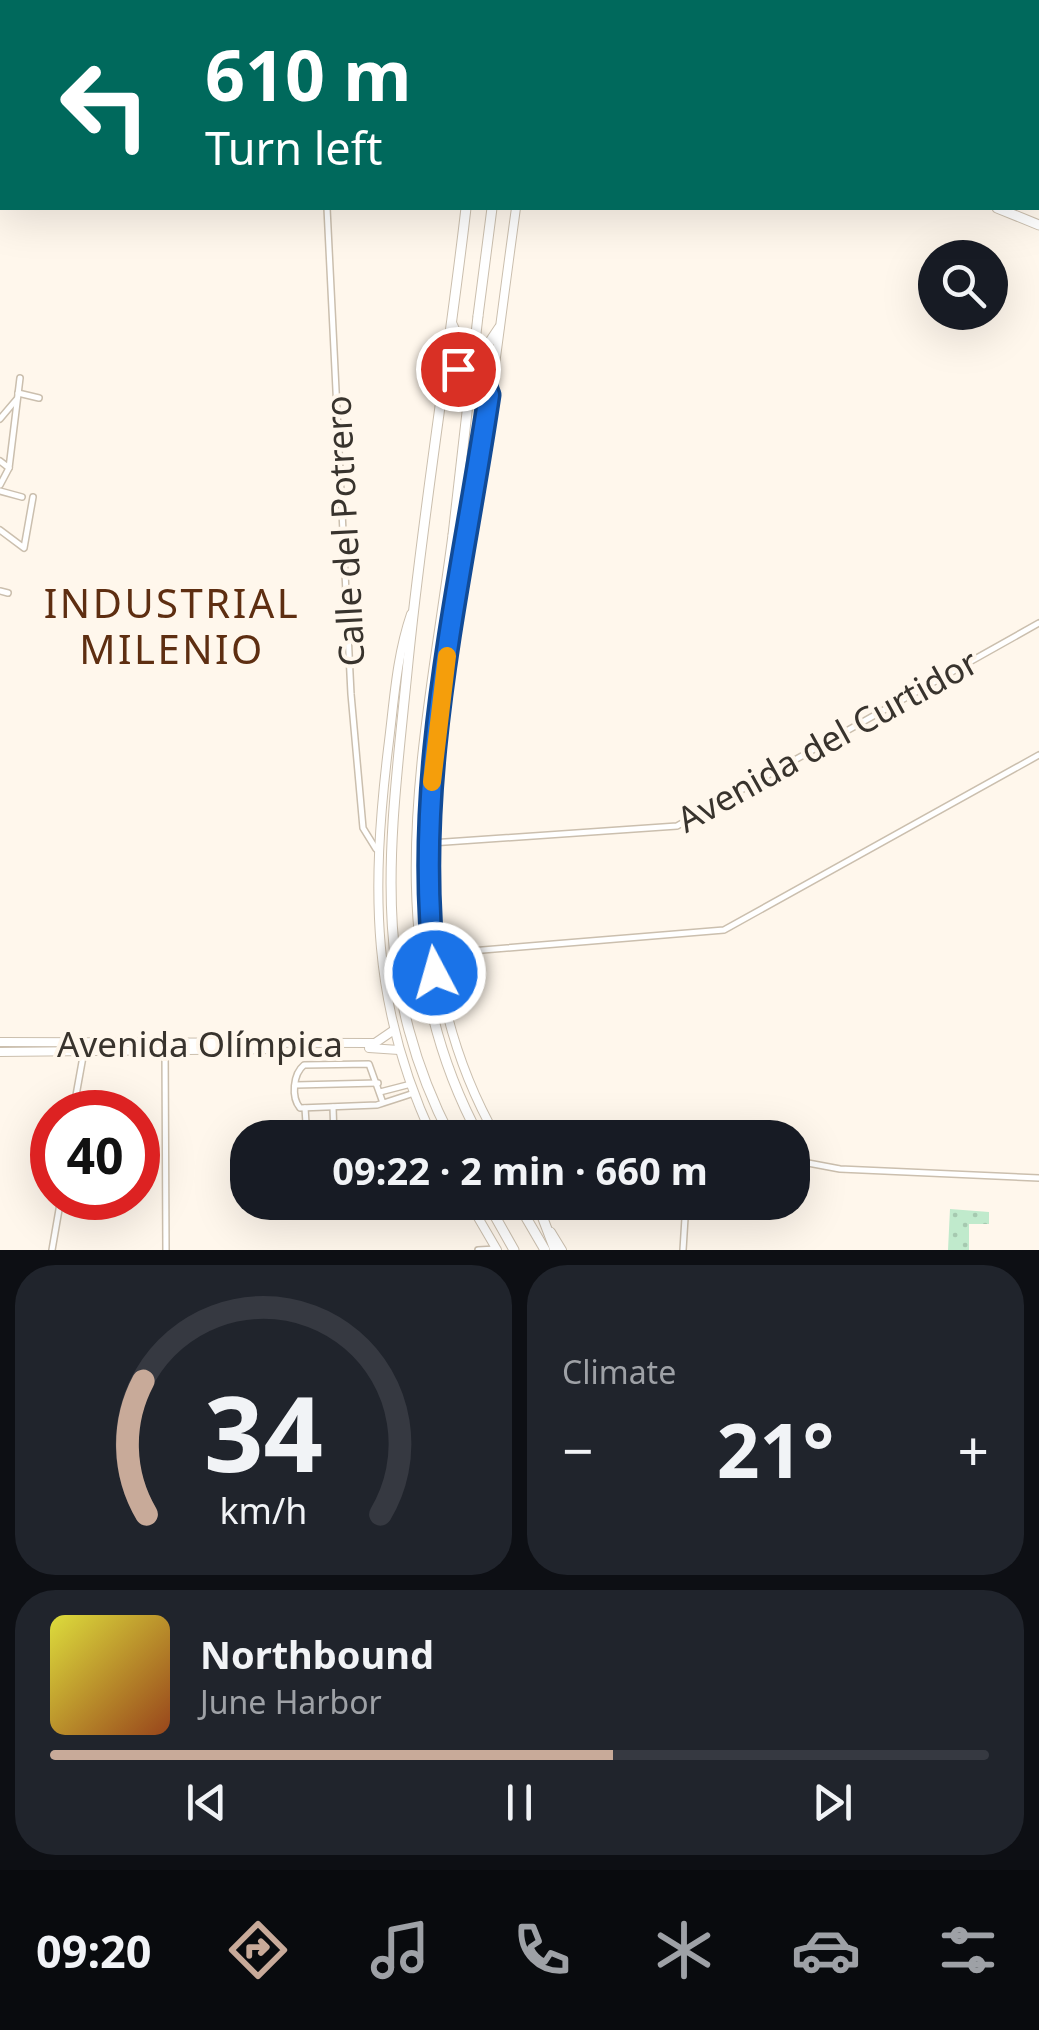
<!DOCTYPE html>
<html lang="en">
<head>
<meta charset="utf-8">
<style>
  body { margin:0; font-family:"Noto Sans",sans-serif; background:#20242c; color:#f1f3f6; height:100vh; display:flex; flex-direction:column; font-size:38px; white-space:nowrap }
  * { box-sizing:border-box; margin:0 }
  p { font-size:32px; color:#9ea1a6 }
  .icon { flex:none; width:55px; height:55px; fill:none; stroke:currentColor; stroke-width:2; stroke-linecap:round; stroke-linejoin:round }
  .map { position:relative; height:1250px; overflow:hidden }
  .side { display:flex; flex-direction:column; gap:15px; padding:15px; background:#0d0f14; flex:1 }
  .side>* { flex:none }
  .guide { position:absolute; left:0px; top:0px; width:1040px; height:210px; box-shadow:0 10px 40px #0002; background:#00695c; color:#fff; overflow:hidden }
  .buttons { position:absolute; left:918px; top:240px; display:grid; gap:20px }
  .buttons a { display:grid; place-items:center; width:90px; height:90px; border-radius:50%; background:#171b24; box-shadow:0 10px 40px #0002; font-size:50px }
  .speed { position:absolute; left:30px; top:1090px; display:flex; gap:20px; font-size:50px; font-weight:700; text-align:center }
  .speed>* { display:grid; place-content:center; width:130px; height:130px; border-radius:50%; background:#171b24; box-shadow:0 10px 40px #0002; line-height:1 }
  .speed .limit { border:15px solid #d22; background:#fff; color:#111 }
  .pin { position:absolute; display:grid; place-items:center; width:85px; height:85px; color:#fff; margin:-42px; border:5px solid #fff; border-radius:50%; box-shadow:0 2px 10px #0007 }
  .me { position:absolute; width:110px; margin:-55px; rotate:354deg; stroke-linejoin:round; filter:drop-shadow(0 0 8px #0008) }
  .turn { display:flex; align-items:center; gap:35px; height:210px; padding:0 40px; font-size:45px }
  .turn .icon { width:130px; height:130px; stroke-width:2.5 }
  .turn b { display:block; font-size:70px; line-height:85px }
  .big { font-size:75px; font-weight:700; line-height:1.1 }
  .side .tile { flex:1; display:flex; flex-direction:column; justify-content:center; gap:15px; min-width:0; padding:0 35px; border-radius:40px; background:#20242c }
  .side .dial { align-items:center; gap:0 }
  .dial svg { height:260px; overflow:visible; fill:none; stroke:#363941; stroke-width:7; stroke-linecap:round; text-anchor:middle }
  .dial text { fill:#f1f3f6; stroke:none }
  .song { display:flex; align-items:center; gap:30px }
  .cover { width:120px; height:120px; border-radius:15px; background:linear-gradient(135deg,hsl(60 70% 55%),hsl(20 70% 35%)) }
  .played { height:10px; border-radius:5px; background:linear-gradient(90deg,#c8aa99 60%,#363941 60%) }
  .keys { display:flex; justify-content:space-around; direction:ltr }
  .heat { display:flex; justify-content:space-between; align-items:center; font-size:55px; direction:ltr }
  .side .tiles { flex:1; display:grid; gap:15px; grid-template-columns:1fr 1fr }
  .tile:last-child { grid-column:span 2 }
  .trip { position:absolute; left:230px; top:1120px; width:580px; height:100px; border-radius:40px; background:#171b24; box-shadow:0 10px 40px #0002; font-weight:700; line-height:100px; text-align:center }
  .menu { display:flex; height:160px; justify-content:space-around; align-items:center; background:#090b0e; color:#9ea1a6 }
  .menu .icon { width:70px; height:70px }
  .menu .active { color:#c8aa99 }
  .menu b { font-size:45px; color:#f1f3f6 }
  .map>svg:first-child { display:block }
  .grass { fill:url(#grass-dots) }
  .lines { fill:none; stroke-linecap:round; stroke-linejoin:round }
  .street-casing { stroke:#cbbfae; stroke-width:8 }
  .secondary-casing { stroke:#cbbfae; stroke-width:10 }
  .primary-casing { stroke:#cbbfae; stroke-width:11 }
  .street { stroke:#fff; stroke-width:5 }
  .secondary { stroke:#fff; stroke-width:8 }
  .primary { stroke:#fff; stroke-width:9 }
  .primary-bridge-casing { stroke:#cbbfae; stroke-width:11; stroke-linecap:butt }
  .primary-bridge { stroke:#fff; stroke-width:9 }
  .route-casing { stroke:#114b97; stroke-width:25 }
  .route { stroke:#1a73e8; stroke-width:18 }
  .slow { stroke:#f59e0b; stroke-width:18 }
  .labels { text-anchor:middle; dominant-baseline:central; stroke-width:8; stroke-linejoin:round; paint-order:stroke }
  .street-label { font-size:35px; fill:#38332d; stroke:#fff7ec }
  .quarter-label { font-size:40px; letter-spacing:2.5px; fill:#5e2e11; stroke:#fff7ec }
</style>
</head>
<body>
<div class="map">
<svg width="1039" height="1250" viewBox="0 0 1039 1250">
  <defs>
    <pattern id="grass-dots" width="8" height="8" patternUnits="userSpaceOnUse" patternTransform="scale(2.5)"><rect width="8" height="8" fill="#c0eacc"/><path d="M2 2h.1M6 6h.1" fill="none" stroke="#a6c9b0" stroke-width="1.8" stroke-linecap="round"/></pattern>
  </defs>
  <rect width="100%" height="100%" fill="#fff7ec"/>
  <!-- grass -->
  <polygon class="grass" points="950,1209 989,1212 989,1224 969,1224 969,1250 948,1250"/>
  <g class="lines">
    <!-- street casing -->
    <g class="street-casing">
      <g id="street">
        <polyline points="125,2 125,0"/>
        <polyline points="940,2 941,0"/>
        <polyline points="327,208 351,694 363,828 376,849"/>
        <polyline points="18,393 39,398"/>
        <polyline points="0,419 16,400"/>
        <polyline points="0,461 9,468"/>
        <polyline points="0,485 9,468 20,378"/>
        <polyline points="0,491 22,497"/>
        <polyline points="0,530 24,548 33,497"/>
        <polyline points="0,591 8,593"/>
        <polyline points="431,843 677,826 1039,623"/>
        <polyline points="434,954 724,930 1039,755"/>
        <polyline points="165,1048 166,1250"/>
        <polyline points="296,1085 378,1083"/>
        <polyline points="380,1092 411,1084"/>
        <path d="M383,1103l-14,-39 -65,1c-11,9 -13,32 -4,43l77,-3c13,-4 25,-8 37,-12"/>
        <polyline points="333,1107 334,1138"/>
        <polyline points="305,1108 307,1138"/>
        <polyline points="73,1112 84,1051"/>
        <polyline points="688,1138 688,1132 707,1138"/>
        <polyline points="792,1160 840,1169 1039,1178"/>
        <polyline points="52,1250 61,1198"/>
        <polyline points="478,1250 496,1249"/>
        <polyline points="683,1250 686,1202"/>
      </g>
    </g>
    <!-- secondary casing -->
    <g class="secondary-casing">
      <g id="secondary">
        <polyline points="603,2 604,0"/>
        <path d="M411,614c-15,44 -17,89 -23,135 -17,142 -17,256 45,389"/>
        <polyline points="0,1042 375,1043 394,1030"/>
        <polyline points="369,1048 399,1050"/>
        <polyline points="0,1052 270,1049"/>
        <path d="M497,1138c-104,-182 -67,-390 -31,-585 21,-114 34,-231 50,-345"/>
        <polyline points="469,1202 497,1250"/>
        <polyline points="534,1202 544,1220"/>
        <polyline points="551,1232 562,1250"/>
      </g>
    </g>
    <!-- primary casing -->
    <g class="primary-casing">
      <g id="primary">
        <polyline points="427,0 429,2"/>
        <polyline points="440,0 442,2"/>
        <polyline points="512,0 513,2"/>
        <polyline points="553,0 558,2"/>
        <polyline points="585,0 590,2"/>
        <polyline points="620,0 622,2"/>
        <polyline points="631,0 633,2"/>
        <polyline points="1038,202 1039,203"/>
        <polyline points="997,208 1039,225"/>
        <polyline points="478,316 492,208"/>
        <polyline points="452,324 459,339 472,349 487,346 499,328"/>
        <polyline points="444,392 458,369 469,366 483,375 489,395"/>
        <path d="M453,535c-27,208 -79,407 27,603"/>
        <polyline points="433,696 443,678"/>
        <polyline points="426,735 434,756"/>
        <path d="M451,1138c-83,-161 -61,-294 -44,-466 15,-155 41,-309 59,-464"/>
        <polyline points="487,1202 514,1250"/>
        <polyline points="517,1202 545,1250"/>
        <polyline points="542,1216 555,1250"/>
      </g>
    </g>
    <!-- street -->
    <use href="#street" class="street"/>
    <!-- secondary -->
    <use href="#secondary" class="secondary"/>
    <!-- primary -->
    <use href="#primary" class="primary"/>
    <!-- primary-bridge casing -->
    <g class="primary-bridge-casing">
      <polyline id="primary-bridge" points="453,535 478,316"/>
    </g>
    <!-- primary-bridge -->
    <use href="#primary-bridge" class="primary-bridge"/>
  </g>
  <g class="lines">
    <!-- route casing -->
    <g class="route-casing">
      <path id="route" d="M435,973c-24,-194 26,-387 54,-578l-9,-24 -12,-5 -10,3"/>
    </g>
    <!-- route -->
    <use href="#route" class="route"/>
    <!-- slow -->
    <polyline class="slow" points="432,782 447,656"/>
  </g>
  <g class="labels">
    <!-- street labels -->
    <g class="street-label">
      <text transform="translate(344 531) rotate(-93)">Calle del Potrero</text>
      <text transform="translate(827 740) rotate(-29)">Avenida del Curtidor</text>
      <text x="200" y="1043">Avenida Olímpica</text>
    </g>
    <!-- quarter labels -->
    <g class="quarter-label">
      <text x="172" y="602">INDUSTRIAL<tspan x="172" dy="46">MILENIO</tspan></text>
    </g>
  </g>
</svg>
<div class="buttons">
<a><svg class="icon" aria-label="search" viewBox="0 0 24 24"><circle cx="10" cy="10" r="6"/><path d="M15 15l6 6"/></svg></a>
</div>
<div class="speed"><div class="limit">40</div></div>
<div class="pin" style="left:458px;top:369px;background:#d93025"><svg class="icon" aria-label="arrive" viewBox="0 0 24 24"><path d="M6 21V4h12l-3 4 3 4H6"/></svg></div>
<svg class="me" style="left:435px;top:973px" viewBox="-20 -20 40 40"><circle r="17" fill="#1a73e8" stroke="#fff" stroke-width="3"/><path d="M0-11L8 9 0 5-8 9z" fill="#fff"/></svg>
<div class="trip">09:22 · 2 min · 660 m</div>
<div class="guide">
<div class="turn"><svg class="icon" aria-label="left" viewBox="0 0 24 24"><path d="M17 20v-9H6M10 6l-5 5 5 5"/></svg><div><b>610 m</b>Turn left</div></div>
</div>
</div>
<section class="side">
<div class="tiles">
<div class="tile dial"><svg viewBox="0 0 100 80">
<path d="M14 69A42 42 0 1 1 86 69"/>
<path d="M14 69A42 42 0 0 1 13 28" stroke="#c8aa99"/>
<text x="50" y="56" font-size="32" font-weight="700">34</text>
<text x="50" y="72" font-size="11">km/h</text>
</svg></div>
<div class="tile"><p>Climate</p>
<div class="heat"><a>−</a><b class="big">21°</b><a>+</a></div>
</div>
<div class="tile">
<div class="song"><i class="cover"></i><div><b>Northbound</b><p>June Harbor</p></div></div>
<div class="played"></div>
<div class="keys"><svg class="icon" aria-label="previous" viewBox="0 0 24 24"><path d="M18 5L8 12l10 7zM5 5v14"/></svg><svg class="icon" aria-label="pause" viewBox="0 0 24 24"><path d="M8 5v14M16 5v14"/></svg><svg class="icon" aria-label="next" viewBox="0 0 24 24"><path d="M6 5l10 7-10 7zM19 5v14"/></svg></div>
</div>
</div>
</section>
<nav class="menu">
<b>09:20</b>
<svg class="icon active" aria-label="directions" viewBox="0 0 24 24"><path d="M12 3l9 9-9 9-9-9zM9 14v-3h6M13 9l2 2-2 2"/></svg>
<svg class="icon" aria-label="music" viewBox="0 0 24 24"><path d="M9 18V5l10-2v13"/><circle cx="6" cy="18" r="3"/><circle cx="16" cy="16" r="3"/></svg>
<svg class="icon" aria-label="phone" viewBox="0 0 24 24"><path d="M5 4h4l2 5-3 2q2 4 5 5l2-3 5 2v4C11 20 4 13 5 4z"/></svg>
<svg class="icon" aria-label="climate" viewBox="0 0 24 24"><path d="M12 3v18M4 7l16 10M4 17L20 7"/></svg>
<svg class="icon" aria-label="car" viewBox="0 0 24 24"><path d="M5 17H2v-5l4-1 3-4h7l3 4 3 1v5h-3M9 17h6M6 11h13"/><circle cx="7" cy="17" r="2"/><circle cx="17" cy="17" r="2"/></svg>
<svg class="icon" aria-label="filters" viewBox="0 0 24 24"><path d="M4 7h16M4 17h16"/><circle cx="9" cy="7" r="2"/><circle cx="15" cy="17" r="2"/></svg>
</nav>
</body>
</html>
